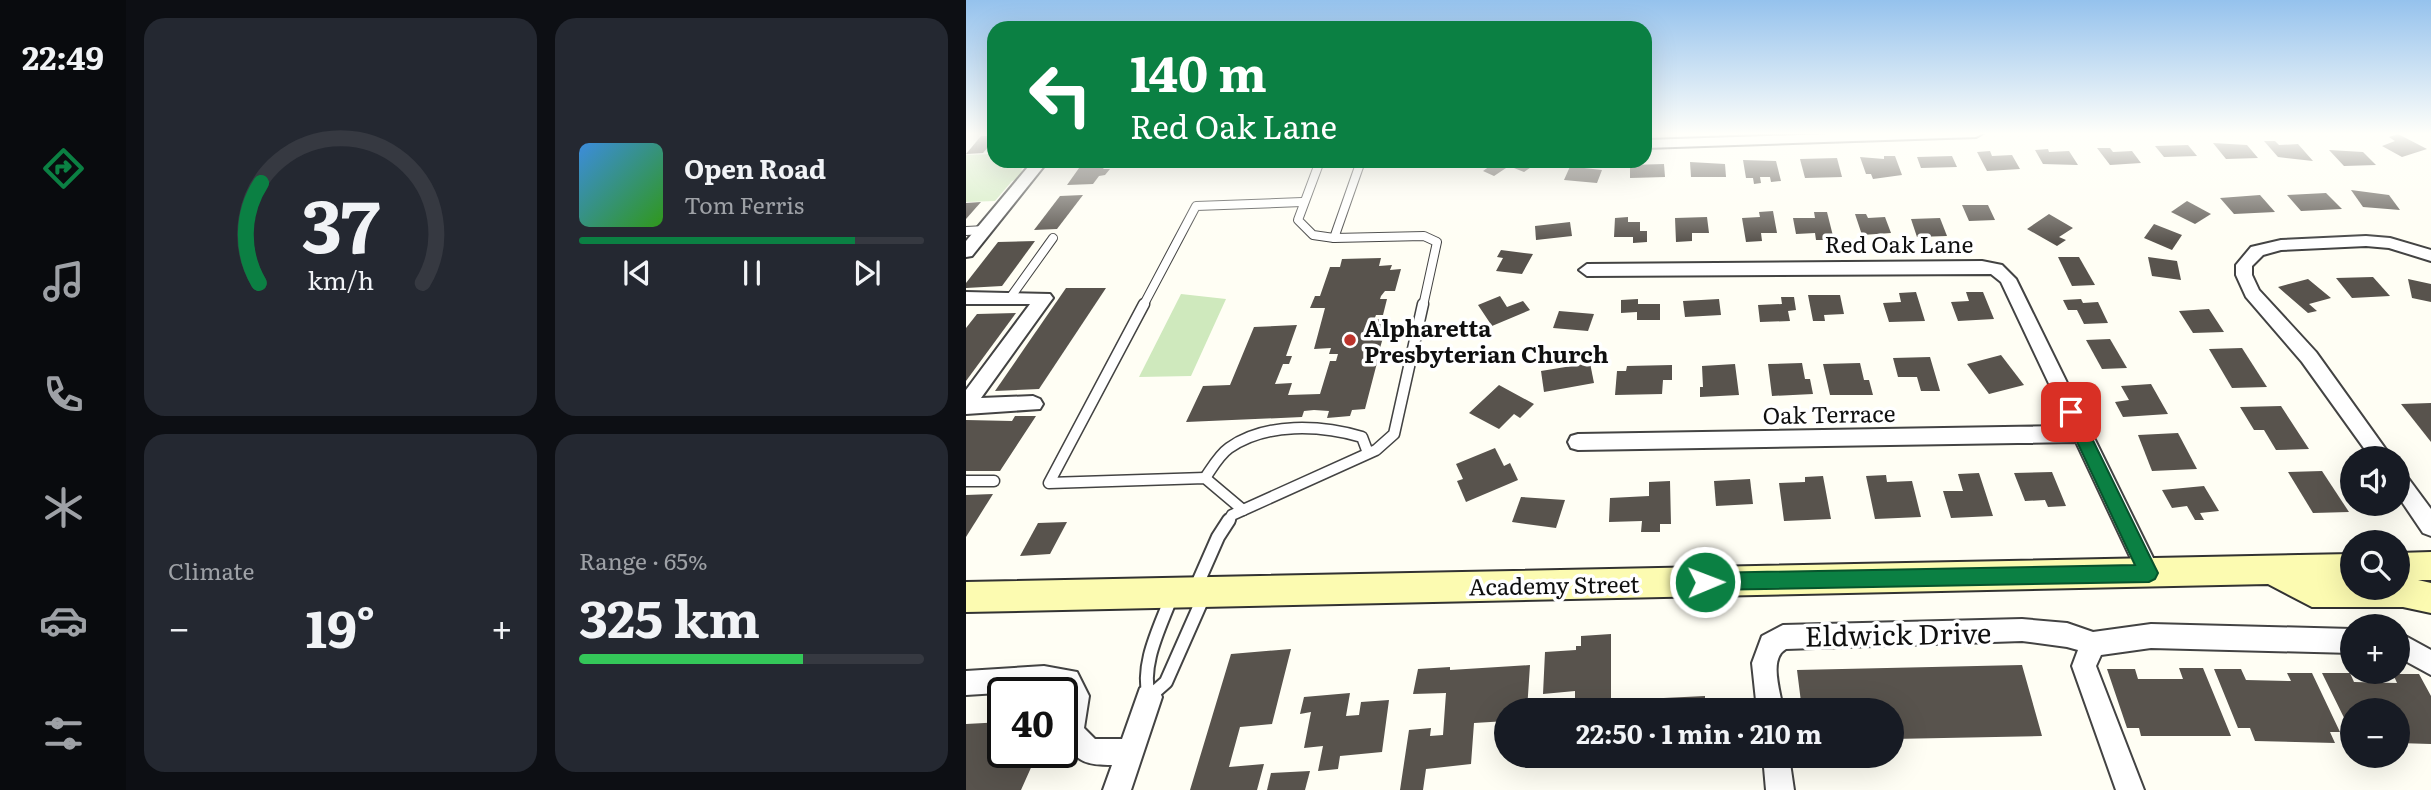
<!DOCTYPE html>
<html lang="en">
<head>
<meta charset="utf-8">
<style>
  body { margin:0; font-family:Literata,serif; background:#242831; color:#f1f3f6; height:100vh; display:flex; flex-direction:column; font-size:26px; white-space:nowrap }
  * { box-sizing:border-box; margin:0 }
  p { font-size:23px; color:#9ea1a6 }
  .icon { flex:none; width:38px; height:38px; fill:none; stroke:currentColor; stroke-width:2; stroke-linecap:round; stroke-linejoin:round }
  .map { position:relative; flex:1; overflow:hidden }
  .side { display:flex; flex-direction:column; gap:18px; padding:18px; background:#0d0f14; width:840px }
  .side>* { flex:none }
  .hud { position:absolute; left:21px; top:21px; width:665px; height:147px; border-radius:21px; box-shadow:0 7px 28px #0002; background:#0b8043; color:#fff; overflow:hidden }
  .buttons { position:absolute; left:1374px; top:446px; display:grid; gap:14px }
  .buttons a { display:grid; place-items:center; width:70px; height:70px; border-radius:50%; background:#171b24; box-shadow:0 7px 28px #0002; font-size:35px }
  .speed { position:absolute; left:21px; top:677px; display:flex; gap:14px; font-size:35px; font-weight:700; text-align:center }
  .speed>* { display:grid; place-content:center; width:91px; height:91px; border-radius:50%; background:#171b24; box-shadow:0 7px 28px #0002; line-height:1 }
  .speed .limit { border:4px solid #111; border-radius:10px; background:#fff; color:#111 }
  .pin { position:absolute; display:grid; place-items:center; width:60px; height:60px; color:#fff; margin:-30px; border-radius:14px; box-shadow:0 4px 10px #0006 }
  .me { position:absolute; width:77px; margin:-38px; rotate:89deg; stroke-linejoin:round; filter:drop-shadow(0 0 5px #0008) }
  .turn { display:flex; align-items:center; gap:24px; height:147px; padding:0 28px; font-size:32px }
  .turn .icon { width:91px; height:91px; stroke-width:2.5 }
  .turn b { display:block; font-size:49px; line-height:60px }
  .big { font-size:52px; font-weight:700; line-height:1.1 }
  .side .widget { flex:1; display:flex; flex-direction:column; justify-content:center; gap:10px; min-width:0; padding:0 24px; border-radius:21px; background:#242831 }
  .side .dial { align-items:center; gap:0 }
  .dial svg { height:182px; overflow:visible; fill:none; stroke:#363941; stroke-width:7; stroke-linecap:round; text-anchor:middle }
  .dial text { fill:#f1f3f6; stroke:none }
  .song { display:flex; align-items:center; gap:21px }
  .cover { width:84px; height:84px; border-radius:10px; background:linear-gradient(135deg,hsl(210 70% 55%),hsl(110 70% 35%)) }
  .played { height:7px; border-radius:4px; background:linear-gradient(90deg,#0b8043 80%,#363941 80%) }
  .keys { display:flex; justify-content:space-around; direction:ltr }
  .heat { display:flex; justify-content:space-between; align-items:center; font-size:38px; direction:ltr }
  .charge { height:10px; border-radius:5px; background:linear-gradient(90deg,#34c759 65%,#363941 0) }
  .side .tiles { flex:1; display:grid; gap:18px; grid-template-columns:repeat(2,1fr) }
  .trip { position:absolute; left:528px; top:698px; width:410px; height:70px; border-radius:35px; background:#171b24; box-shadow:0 7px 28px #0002; font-weight:700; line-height:70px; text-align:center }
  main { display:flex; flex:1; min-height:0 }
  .dock { display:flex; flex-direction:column; width:126px; justify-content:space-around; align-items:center; background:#090b0e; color:#9ea1a6 }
  .dock .icon { width:49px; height:49px }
  .dock .on { color:#0b8043 }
  .dock b { font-size:32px; color:#f1f3f6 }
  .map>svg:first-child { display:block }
  .green { fill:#cfe9bd }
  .building { fill:#58534d }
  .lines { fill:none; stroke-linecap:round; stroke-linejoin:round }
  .lane-far2-casing { stroke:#434343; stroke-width:10 }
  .lane-far1-casing { stroke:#434343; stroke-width:13 }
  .lane-casing { stroke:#434343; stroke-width:16 }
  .street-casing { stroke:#434343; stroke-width:4 }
  .secondary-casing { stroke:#323232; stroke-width:4 }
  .lane-far2 { stroke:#fff; stroke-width:8 }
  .lane-far1 { stroke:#fff; stroke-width:10 }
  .lane { stroke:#fff; stroke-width:12 }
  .street { fill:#fff; fill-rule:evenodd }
  .secondary { fill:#fcfbb1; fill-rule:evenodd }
  .route { fill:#0b8043; stroke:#07532c; stroke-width:2 }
  .poi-dot { fill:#bc342c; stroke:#fff; stroke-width:2.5 }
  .labels { text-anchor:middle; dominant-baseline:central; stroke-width:7; stroke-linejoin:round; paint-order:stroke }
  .street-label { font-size:23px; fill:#101010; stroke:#fff }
  .poi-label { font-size:23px; font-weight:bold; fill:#101010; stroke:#fff; text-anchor:start }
  .near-street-label { font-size:28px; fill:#101010; stroke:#fff }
</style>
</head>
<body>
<main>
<nav class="dock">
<b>22:49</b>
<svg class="icon on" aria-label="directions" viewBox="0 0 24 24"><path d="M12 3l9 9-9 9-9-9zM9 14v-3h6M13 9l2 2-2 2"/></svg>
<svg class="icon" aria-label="music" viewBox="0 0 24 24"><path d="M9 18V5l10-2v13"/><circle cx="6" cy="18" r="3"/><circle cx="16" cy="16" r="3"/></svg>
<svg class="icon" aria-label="phone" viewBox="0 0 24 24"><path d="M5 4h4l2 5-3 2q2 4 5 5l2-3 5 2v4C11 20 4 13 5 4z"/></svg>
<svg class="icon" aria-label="climate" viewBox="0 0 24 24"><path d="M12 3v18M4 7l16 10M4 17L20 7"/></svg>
<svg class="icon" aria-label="car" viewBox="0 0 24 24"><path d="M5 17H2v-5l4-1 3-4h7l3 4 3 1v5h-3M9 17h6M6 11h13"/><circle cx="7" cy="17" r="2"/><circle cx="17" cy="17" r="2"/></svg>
<svg class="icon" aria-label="filters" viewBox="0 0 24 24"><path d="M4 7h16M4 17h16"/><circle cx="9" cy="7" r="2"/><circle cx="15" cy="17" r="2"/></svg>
</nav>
<section class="side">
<div class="tiles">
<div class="widget dial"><svg viewBox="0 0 100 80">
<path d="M14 69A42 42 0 1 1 86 69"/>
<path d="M14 69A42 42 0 0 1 15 25" stroke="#0b8043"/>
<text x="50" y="56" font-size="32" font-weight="700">37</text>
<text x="50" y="72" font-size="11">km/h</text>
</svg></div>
<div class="widget">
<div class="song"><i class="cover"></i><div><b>Open Road</b><p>Tom Ferris</p></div></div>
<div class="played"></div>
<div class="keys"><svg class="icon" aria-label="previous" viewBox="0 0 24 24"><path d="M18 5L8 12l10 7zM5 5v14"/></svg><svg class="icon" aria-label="pause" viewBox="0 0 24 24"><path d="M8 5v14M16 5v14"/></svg><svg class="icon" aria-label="next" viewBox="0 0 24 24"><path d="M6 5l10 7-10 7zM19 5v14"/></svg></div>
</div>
<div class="widget"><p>Climate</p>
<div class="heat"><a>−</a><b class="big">19°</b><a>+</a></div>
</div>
<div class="widget"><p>Range · 65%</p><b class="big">325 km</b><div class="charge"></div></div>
</div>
</section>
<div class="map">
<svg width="1465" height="790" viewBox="0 0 1465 790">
  <rect width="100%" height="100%" fill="#fffef4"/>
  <!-- green -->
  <g class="green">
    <polygon points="28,154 28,161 62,161 55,170 58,172 53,179 46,181 29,201 0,202 0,155"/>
    <polygon points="215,294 260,299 225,376 173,377"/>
  </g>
  <!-- building -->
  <g class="building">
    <polygon points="1432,134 1461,149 1436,157 1416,146 1429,141 1423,137"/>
    <polygon points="15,136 28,136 28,140 17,153 0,154"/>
    <polygon points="1298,141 1309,141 1313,145 1332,144 1347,161 1312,157"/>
    <polygon points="1247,143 1281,145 1292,158 1260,159"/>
    <polygon points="1222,145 1231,156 1198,157 1189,146"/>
    <polygon points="1131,148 1144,148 1147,152 1166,151 1175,163 1144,165"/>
    <polygon points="1082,149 1083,152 1103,151 1112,165 1077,164 1069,150"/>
    <polygon points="1363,150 1397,152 1410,165 1378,166"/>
    <polygon points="1024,151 1026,156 1046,155 1054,169 1021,171 1011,152"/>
    <polygon points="918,156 929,156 936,175 907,179 905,174 900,174 894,157 918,159"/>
    <polygon points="986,156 991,167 955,168 951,157"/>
    <polygon points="871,158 876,177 839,178 834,159"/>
    <polygon points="777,160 810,161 815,181 805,182 804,177 794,177 795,183 788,184 787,178 780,178"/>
    <polygon points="118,161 143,161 137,169 144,169 139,175 133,176 127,184 101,185"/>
    <polygon points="531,161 574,161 558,172 543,166 528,176 517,171"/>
    <polygon points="606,162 620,163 618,168 636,170 631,183 598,180"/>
    <polygon points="724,162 759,164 760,177 725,177"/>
    <polygon points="698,164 699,177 664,178 664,165"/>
    <polygon points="1385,190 1423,195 1434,210 1397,207"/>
    <polygon points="1360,193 1376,209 1335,211 1321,195"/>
    <polygon points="117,195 91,229 68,230 94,196"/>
    <polygon points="1294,195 1309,212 1268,214 1254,198"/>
    <polygon points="1221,201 1245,214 1229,224 1205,212"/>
    <polygon points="15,202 0,219 0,203"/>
    <polygon points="996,205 1022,205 1029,220 1003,221"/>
    <polygon points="807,211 811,233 795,233 796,241 780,242 776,218 794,217 793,212"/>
    <polygon points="848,212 861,212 868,240 850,240 849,233 830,234 827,218 849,218"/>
    <polygon points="889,214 900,214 902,218 919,217 925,233 896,235"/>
    <polygon points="1083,214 1107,228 1093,237 1100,240 1091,246 1061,229"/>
    <polygon points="662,217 662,222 674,222 674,231 681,231 681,242 667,243 667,237 648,237 649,218"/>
    <polygon points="741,217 743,233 726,233 726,241 710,242 709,218"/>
    <polygon points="974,218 981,236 951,237 945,219"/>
    <polygon points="604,222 606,236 570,240 569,226"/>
    <polygon points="1188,224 1216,235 1206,250 1178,238"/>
    <polygon points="69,241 36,286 0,288 0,283 32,242"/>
    <polygon points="535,250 567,254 556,274 530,271 537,258 531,257"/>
    <polygon points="1092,257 1113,257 1129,285 1106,286"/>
    <polygon points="1182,257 1211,261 1215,280 1186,276"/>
    <polygon points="415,258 413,266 426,265 424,270 435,269 429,291 419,291 415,296 414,299 421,299 417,315 410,315 408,320 414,319 412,324 421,324 414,348 406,348 401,360 412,359 399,409 386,410 384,416 361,418 363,411 348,410 338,411 336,417 220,422 237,386 264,385 288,327 331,325 320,356 326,356 323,364 317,364 309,384 326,383 322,395 354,394 364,361 370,361 372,354 363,354 365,348 348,349 359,308 344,308 349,296 354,296 364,267 374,267 376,259"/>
    <polygon points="1407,277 1424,296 1386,298 1370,278"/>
    <polygon points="1342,279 1365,298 1343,304 1351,311 1342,313 1312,287"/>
    <polygon points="1442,279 1465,284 1465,302 1446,298"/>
    <polygon points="100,288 140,288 73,389 29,391"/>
    <polygon points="950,292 959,321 923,322 917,303 935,302 933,293"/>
    <polygon points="1000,292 1017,292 1028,319 992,321 985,302 1003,301"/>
    <polygon points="842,295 874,295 878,314 858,315 859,321 847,321"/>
    <polygon points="534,296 541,307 557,301 564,310 526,326 512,305"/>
    <polygon points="815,297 828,297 830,310 822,311 824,321 794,322 792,305 816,304"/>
    <polygon points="672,299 672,304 694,304 694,320 671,320 671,312 655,313 655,300"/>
    <polygon points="753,299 755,315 719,317 717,301"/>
    <polygon points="1115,299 1117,303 1132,302 1142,323 1118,324 1111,310 1102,310 1097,300"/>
    <polygon points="1243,309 1258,332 1227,333 1213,311"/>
    <polygon points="593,311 628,314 622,331 587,328"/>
    <polygon points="50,313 0,381 0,328 11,314"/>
    <polygon points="1144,339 1161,368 1136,369 1120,340"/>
    <polygon points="1276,348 1301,387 1266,388 1243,349"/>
    <polygon points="1035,355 1058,385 1023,394 1001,364"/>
    <polygon points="964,357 974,391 955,391 951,377 932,377 927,358"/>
    <polygon points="624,363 628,383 578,392 575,371"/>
    <polygon points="836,363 839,379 844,379 847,394 806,396 802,364"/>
    <polygon points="894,363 898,380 903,380 907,395 864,395 857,364"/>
    <polygon points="769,364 773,395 734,397 734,387 737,387 736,366"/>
    <polygon points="706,365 706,380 697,380 696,394 649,395 651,371 660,371 661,366"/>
    <polygon points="1185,384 1202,414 1157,417 1149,402 1163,400 1155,386"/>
    <polygon points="533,385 568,404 554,418 548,414 533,429 503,413"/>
    <polygon points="1465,403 1465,442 1435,404"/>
    <polygon points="1315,406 1343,449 1310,450 1298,430 1288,430 1274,407"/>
    <polygon points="49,416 70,416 34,471 0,471 0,420 46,421"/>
    <polygon points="1212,433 1231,469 1186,471 1172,435"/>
    <polygon points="529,448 538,466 544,463 552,480 500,502 491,481 497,479 490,464"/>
    <polygon points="1356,471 1383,512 1347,513 1322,472"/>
    <polygon points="1086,472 1100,506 1082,507 1079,500 1059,501 1048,473"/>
    <polygon points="1013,473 1027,516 985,518 977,491 997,491 992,474"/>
    <polygon points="920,475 921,482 946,481 955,517 909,519 900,476"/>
    <polygon points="857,476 865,519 818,521 813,483 839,482 839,477"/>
    <polygon points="784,479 787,504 750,506 748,481"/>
    <polygon points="704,481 705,524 694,524 694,532 675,532 676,521 643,522 644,498 683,496 683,482"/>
    <polygon points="1238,486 1253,511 1234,513 1238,520 1229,520 1221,506 1206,508 1196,490"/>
    <polygon points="27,494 0,537 0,495"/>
    <polygon points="555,497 599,500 590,528 546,522"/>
    <polygon points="101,522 84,554 54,556 72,523"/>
    <polygon points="645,634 645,710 609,710 609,691 577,694 579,652 610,650 610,646 615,646 615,636"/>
    <polygon points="325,649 306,724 274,727 263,767 298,764 291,790 224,790 265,654"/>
    <polygon points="564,665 561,710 541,710 541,721 508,723 505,764 460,769 457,790 434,790 443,730 465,728 464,736 477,735 480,693 447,694 452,669 484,667 484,670"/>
    <polygon points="1056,665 1076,736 926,739 926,710 836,710 831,670"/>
    <polygon points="1213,668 1237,668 1265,736 1175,736 1173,728 1161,728 1141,669 1169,669 1172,679 1217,679"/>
    <polygon points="1248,669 1275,669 1280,680 1325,681 1321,673 1346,673 1374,732 1364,732 1369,743 1289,741 1284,728 1272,728"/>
    <polygon points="1356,673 1384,673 1388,682 1431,683 1427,674 1453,674 1465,696 1465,744 1432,743 1432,710 1386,710 1386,734"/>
    <polygon points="384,693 380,716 393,715 395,702 423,700 416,752 374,756 372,769 352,771 357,746 338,748 345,712 334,714 338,697"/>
    <polygon points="739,696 739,710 677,710 677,699"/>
    <polygon points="37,722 37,752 72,752 55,790 0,790 0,724"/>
    <polygon points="344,771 339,790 301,790 305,773"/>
  </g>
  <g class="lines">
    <!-- lane-far2 casing -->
    <g class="lane-far2-casing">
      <g id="lane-far2">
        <polyline points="354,161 332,220 347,235 368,238"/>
        <polyline points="395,161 368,238 458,236 471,242 457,306"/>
        <polyline points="0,231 19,230"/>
        <polyline points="44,298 87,238"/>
        <polyline points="177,306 230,206 336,202"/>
      </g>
    </g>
    <!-- lane-far1 casing -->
    <g class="lane-far1-casing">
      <g id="lane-far1">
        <polyline points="178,304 83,483 239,478 277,510"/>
        <path d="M239,478c7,-10 14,-23 24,-30 37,-26 92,-23 133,-11l6,16"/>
        <polyline points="0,481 28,481"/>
        <polyline points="262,522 266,515 410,450 428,434 457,304"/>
      </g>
    </g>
    <!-- lane casing -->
    <g class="lane-casing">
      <g id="lane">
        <polyline points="230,587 252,537 263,520"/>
        <path d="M206,595c-11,31 -32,68 -23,102l17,-15 38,-86"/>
      </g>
    </g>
    <!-- street casing -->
    <g class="street-casing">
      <g id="street">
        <polygon points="892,133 1017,133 1010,137 679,148 679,140"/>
        <polygon points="67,161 82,161 6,256 0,257 0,241"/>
        <polygon points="1400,236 1424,238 1465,250 1465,261 1423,248 1400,246 1315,250 1297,255 1286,266 1286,275 1293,290 1350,352 1426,458 1405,458 1336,362 1280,297 1270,275 1270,265 1285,247 1315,240"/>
        <polygon points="1016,261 1036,265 1050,279 1191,566 1194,573 1191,580 1183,583 1175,580 1110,442 612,450 605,448 602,442 605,436 612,434 1103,426 1035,282 1025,274 621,276 613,270 621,264"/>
        <polygon points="0,292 84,294 87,298 84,302 15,398 67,396 74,399 77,404 74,409 0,414 0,390 64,304 0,304"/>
        <polygon points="1432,471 1439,474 1465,509 1465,536 1457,533 1432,496"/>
        <path d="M1056,619l45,4 26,9 58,-8 201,5v24l-201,-5 -50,7 -5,11 48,124h-28l-44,-124 6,-16 -11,-3 -45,-6 -236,8c-18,10 -5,44 -3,61h-26l-5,-47 10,-27 21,-11z"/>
        <polygon points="1432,632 1465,650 1465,675 1432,657"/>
        <path d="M78,666l33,6 12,24 -5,32 11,11h27l18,-51 9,-4 9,4 4,9 -31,93h-28l9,-25c-27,0 -31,-3 -50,-21v-51l-18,-3 -78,5v-24z"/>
        <polygon points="797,756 823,756 828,790 800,790"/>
      </g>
    </g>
    <!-- secondary casing -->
    <g class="secondary-casing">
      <polygon id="secondary" points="1465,552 1465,580 1452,580 1465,583 1465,613 1437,607 1346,607 1302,584 0,612 0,582 1386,554 1386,588 1432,588 1432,553"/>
    </g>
    <!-- lane-far2 -->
    <use href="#lane-far2" class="lane-far2"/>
    <!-- lane-far1 -->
    <use href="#lane-far1" class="lane-far1"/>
    <!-- lane -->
    <use href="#lane" class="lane"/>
    <!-- street -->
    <use href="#street" class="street"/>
    <!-- secondary -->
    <use href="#secondary" class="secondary"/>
  </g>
  <!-- sky -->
  <linearGradient id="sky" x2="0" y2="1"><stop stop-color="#95c2ed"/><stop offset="0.55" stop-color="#fffffa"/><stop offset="1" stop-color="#fffffa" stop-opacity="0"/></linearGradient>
  <rect width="1465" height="243" fill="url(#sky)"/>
  <!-- route -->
  <polygon class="route" points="1105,406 1113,412 1189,567 1192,573 1189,579 1183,582 739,590 732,588 729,582 732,575 739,573 1169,565 1097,412"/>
  <!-- markers -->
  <circle class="poi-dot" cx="384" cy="340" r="7"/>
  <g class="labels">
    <!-- street labels -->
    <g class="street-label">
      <text x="933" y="243">Red Oak Lane</text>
      <text transform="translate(863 413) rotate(-1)">Oak Terrace</text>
      <text transform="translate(588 584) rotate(-1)">Academy Street</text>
    </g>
    <!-- poi labels -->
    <g class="poi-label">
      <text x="398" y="327">Alpharetta<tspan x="398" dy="26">Presbyterian Church</tspan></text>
    </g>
    <!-- near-street labels -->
    <g class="near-street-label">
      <text transform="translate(932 633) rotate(-1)">Eldwick Drive</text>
    </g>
  </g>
</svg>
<div class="buttons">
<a><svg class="icon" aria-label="sound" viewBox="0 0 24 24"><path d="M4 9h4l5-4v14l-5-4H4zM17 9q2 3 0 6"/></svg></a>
<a><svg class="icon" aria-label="search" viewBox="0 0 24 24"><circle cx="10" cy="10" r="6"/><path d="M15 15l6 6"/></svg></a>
<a>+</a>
<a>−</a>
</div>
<div class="speed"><div class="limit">40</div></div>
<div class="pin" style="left:1105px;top:412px;background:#d93025"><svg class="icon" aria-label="arrive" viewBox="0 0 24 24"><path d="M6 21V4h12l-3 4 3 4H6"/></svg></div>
<svg class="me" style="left:739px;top:582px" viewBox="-20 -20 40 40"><circle r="17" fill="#0b8043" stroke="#fff" stroke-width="3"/><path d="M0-11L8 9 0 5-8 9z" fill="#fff"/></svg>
<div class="trip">22:50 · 1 min · 210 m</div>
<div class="hud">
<div class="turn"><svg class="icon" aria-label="left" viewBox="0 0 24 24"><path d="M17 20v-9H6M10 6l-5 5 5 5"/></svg><div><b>140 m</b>Red Oak Lane</div></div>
</div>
</div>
</main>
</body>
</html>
